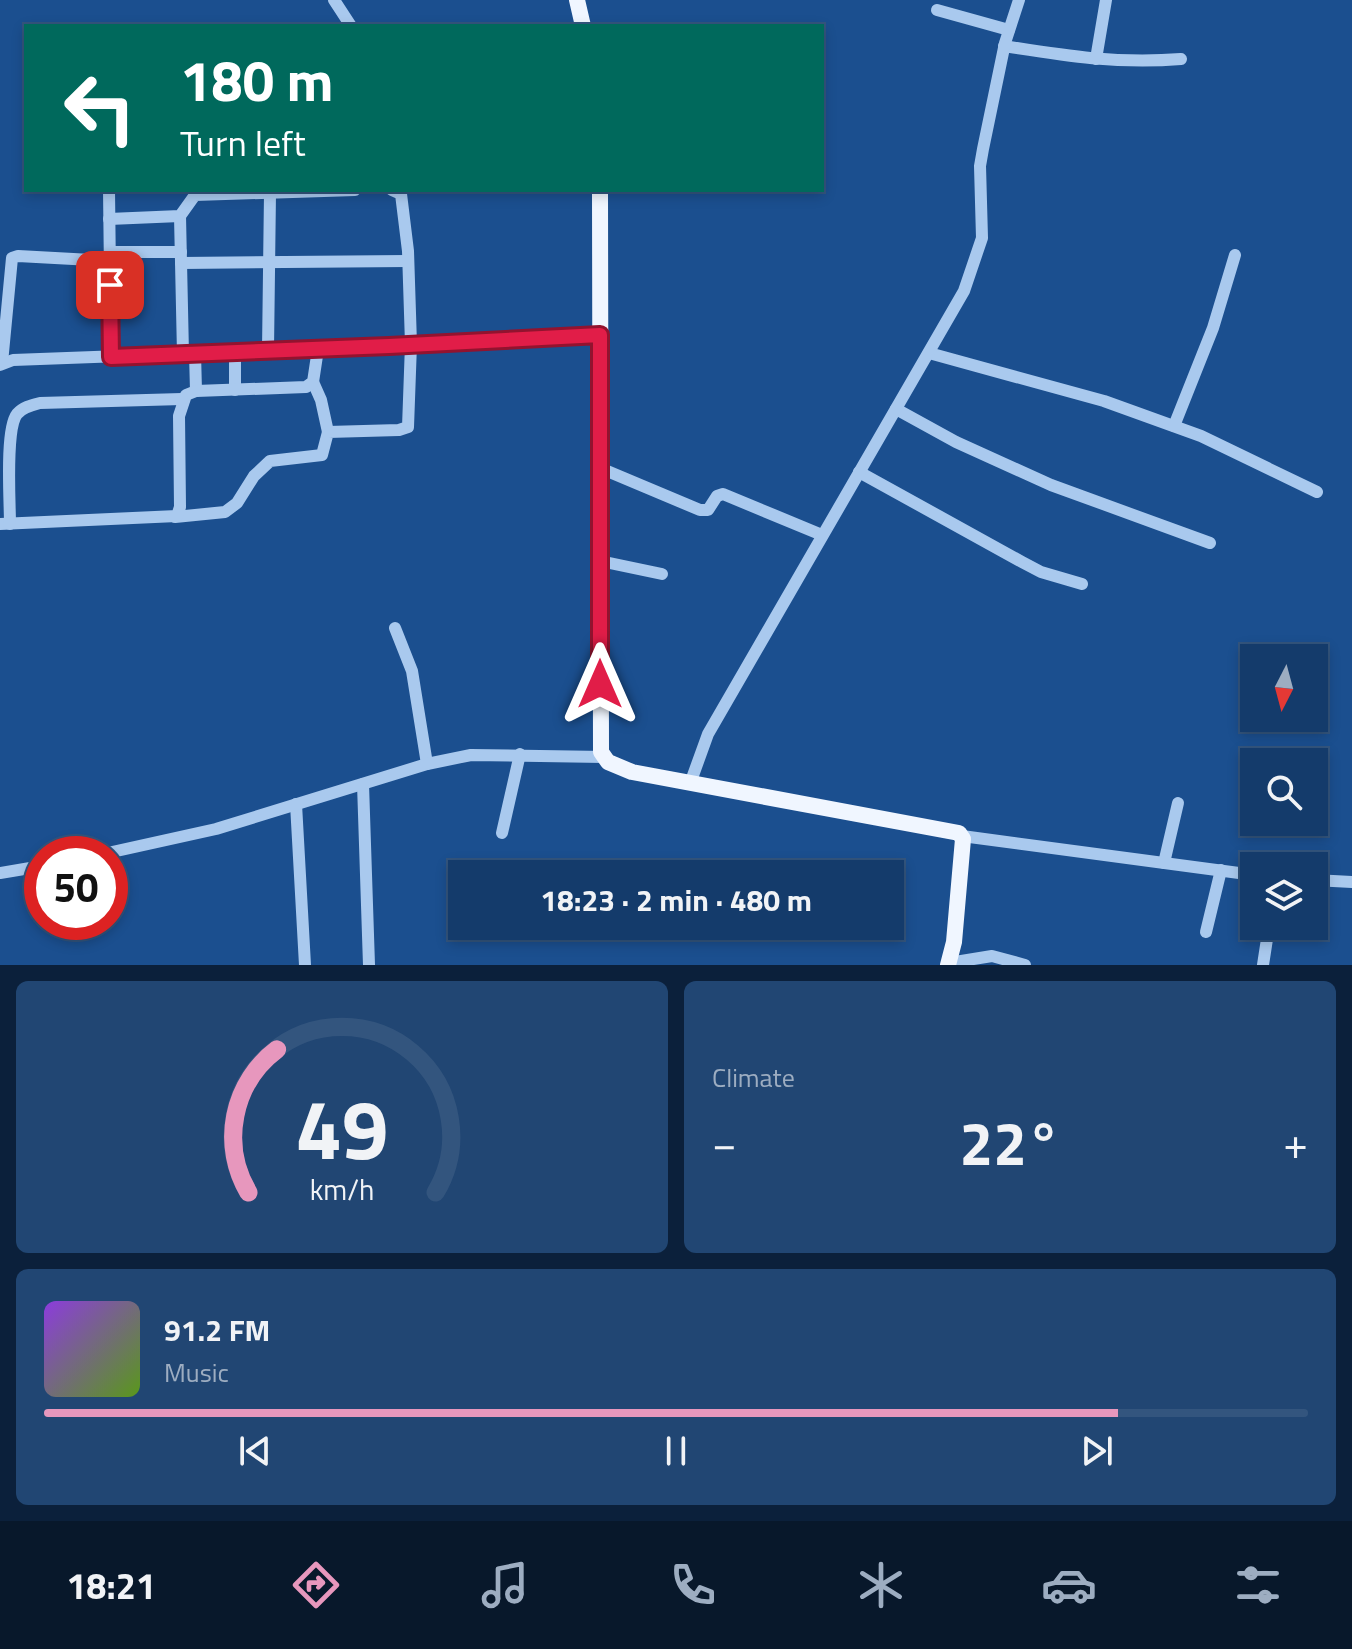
<!DOCTYPE html>
<html lang="en">
<head>
<meta charset="utf-8">
<style>
  body { margin:0; font-family:"Titillium Web",sans-serif; background:#214673; color:#f1f3f6; height:100vh; display:flex; flex-direction:column; font-size:30px; white-space:nowrap }
  * { box-sizing:border-box; margin:0 }
  p { font-size:26px; color:#9dadc1 }
  .icon { flex:none; width:44px; height:44px; fill:none; stroke:currentColor; stroke-width:2; stroke-linecap:round; stroke-linejoin:round }
  .map { position:relative; height:965px; overflow:hidden }
  .sheet { display:flex; flex-direction:column; gap:16px; padding:16px; background:#0b203b; flex:1 }
  .sheet>* { flex:none }
  .top-card { position:absolute; left:24px; top:24px; width:800px; height:168px; border-radius:0px; box-shadow:0 4px 12px #0003,0 0 0 2px #33557e; background:#00695c; color:#fff; overflow:hidden }
  .needle { width:52px; rotate:186deg }
  .controls { position:absolute; left:1240px; top:644px; display:grid; gap:16px }
  .controls a { display:grid; place-items:center; width:88px; height:88px; border-radius:0px; background:#143b6b; box-shadow:0 4px 12px #0003,0 0 0 2px #33557e; font-size:40px }
  .speed { position:absolute; left:24px; top:836px; display:flex; gap:16px; font-size:40px; font-weight:700; text-align:center }
  .speed>* { display:grid; place-content:center; width:104px; height:104px; border-radius:50%; background:#143b6b; box-shadow:0 4px 12px #0003,0 0 0 2px #33557e; line-height:1 }
  .speed .limit { border:12px solid #d22; background:#fff; color:#111 }
  .pin { position:absolute; display:grid; place-items:center; width:68px; height:68px; color:#fff; margin:-34px; border-radius:16px; box-shadow:0 4px 12px #0006 }
  .me { position:absolute; width:88px; margin:-44px; rotate:0deg; stroke-linejoin:round; filter:drop-shadow(0 0 6px #0008) }
  .turn { display:flex; align-items:center; gap:28px; height:168px; padding:0 24px; font-size:36px }
  .turn .icon { width:104px; height:104px; stroke-width:2.5 }
  .turn b { display:block; font-size:56px; line-height:68px }
  .big { font-size:60px; font-weight:700; line-height:1.1 }
  .sheet .card { flex:1; display:flex; flex-direction:column; justify-content:center; gap:12px; min-width:0; padding:0 28px; border-radius:12px; background:#214673 }
  .sheet .dial { align-items:center; gap:0 }
  .dial svg { height:208px; overflow:visible; fill:none; stroke:#33557e; stroke-width:7; stroke-linecap:round; text-anchor:middle }
  .dial text { fill:#f1f3f6; stroke:none }
  .song { display:flex; align-items:center; gap:24px }
  .cover { width:96px; height:96px; border-radius:12px; background:linear-gradient(135deg,hsl(270 70% 55%),hsl(90 70% 35%)) }
  .played { height:8px; border-radius:4px; background:linear-gradient(90deg,#e797bd 85%,#33557e 85%) }
  .keys { display:flex; justify-content:space-around; direction:ltr }
  .heat { display:flex; justify-content:space-between; align-items:center; font-size:44px; direction:ltr }
  .sheet .tiles { flex:1; display:grid; gap:16px; grid-template-columns:1fr 1fr }
  .card:last-child { grid-column:span 2 }
  .trip { position:absolute; left:448px; top:860px; width:456px; height:80px; border-radius:0px; background:#143b6b; box-shadow:0 4px 12px #0003,0 0 0 2px #33557e; font-weight:700; line-height:80px; text-align:center }
  .tab-bar { display:flex; height:128px; justify-content:space-around; align-items:center; background:#08182b; color:#9dadc1 }
  .tab-bar .icon { width:56px; height:56px }
  .tab-bar .active { color:#e797bd }
  .tab-bar b { font-size:36px; color:#f1f3f6 }
  .map>svg:first-child { display:block }
  .lines { fill:none; stroke-linecap:round; stroke-linejoin:round }
  .minor { stroke:#a9c9ee; stroke-width:12 }
  .major { stroke:#f0f6ff; stroke-width:16 }
  .route-casing { stroke:#92132f; stroke-width:20 }
  .route { stroke:#e11d48; stroke-width:14 }
</style>
</head>
<body>
<div class="map">
<svg width="1352" height="965" viewBox="0 0 1352 965">
  <rect width="100%" height="100%" fill="#1b4f8f"/>
  <g class="lines">
    <!-- minor -->
    <g class="minor">
      <polyline points="334,0 351,26"/>
      <polyline points="937,10 1009,30"/>
      <path d="M1004,46c63,10 113,18 177,13"/>
      <polyline points="1096,59 1106,0"/>
      <polyline points="109,190 111,357"/>
      <polyline points="180,216 183,354"/>
      <polyline points="109,219 180,216 195,195 355,190"/>
      <polyline points="110,252 181,252"/>
      <polyline points="181,263 408,261"/>
      <polyline points="268,350 270,193"/>
      <polyline points="235,352 235,390"/>
      <polyline points="195,353 196,391"/>
      <polyline points="929,353 1104,401 1201,436 1317,492"/>
      <polyline points="2,363 12,258 18,256 110,261"/>
      <polyline points="0,365 13,360 389,346 600,335"/>
      <polyline points="313,382 321,400 328,432"/>
      <polyline points="896,409 956,442 1051,485 1210,543"/>
      <polyline points="1174,426 1213,328 1235,255"/>
      <polyline points="600,468 700,510 708,510 717,496 723,494 822,535"/>
      <polyline points="859,472 1022,562 1041,572 1082,584"/>
      <polyline points="175,517 225,512 237,503 254,476 270,461 322,455 328,432 399,430 408,427 411,344 408,251 401,194 392,190"/>
      <polyline points="0,524 177,516 180,507 179,416 186,395 196,391 306,387 313,382 318,349"/>
      <path d="M10,524c0,-22 -5,-95 7,-110 6,-7 15,-9 23,-11l142,-4"/>
      <polyline points="600,561 662,574"/>
      <polyline points="395,628 412,671 427,764"/>
      <polyline points="691,781 708,734 964,291 982,238 980,166 983,149 1005,43 1019,0"/>
      <polyline points="363,784 369,965"/>
      <polyline points="296,804 305,965"/>
      <polyline points="502,833 520,754"/>
      <polyline points="962,836 1254,875"/>
      <polyline points="103,854 216,829 427,764 471,755 604,757"/>
      <polyline points="1164,863 1178,803"/>
      <polyline points="0,873 42,866"/>
      <polyline points="1314,880 1352,882"/>
      <polyline points="1206,932 1221,870"/>
      <polyline points="949,963 992,956 1025,965"/>
      <polyline points="1263,965 1269,926"/>
    </g>
    <!-- major -->
    <g class="major">
      <polyline points="577,0 583,26"/>
      <polyline points="600,190 601,752 608,762 632,772 959,833 963,839 954,942 948,965"/>
    </g>
  </g>
  <g class="lines">
    <!-- route casing -->
    <g class="route-casing">
      <polyline id="route" points="110,285 111,357 389,346 600,335 600,684"/>
    </g>
    <!-- route -->
    <use href="#route" class="route"/>
  </g>
</svg>
<div class="controls">
<a><svg class="needle" viewBox="-14 -14 28 28"><path d="M0-13l5 13h-10z" fill="#e53935"/><path d="M0 13l5-13h-10z" fill="#9dadc1"/></svg></a>
<a><svg class="icon" aria-label="search" viewBox="0 0 24 24"><circle cx="10" cy="10" r="6"/><path d="M15 15l6 6"/></svg></a>
<a><svg class="icon" aria-label="layers" viewBox="0 0 24 24"><path d="M12 4l9 5-9 5-9-5zM3 14l9 5 9-5"/></svg></a>
</div>
<div class="speed"><div class="limit">50</div></div>
<div class="pin" style="left:110px;top:285px;background:#d93025"><svg class="icon" aria-label="arrive" viewBox="0 0 24 24"><path d="M6 21V4h12l-3 4 3 4H6"/></svg></div>
<svg class="me" style="left:600px;top:684px" viewBox="-20 -20 40 40"><path d="M0-17L14 15 0 8-14 15z" fill="#e11d48" stroke="#fff" stroke-width="4"/></svg>
<div class="trip">18:23 · 2 min · 480 m</div>
<div class="top-card">
<div class="turn"><svg class="icon" aria-label="left" viewBox="0 0 24 24"><path d="M17 20v-9H6M10 6l-5 5 5 5"/></svg><div><b>180 m</b>Turn left</div></div>
</div>
</div>
<section class="sheet">
<div class="tiles">
<div class="card dial"><svg viewBox="0 0 100 80">
<path d="M14 69A42 42 0 1 1 86 69"/>
<path d="M14 69A42 42 0 0 1 25 14" stroke="#e797bd"/>
<text x="50" y="56" font-size="32" font-weight="700">49</text>
<text x="50" y="72" font-size="11">km/h</text>
</svg></div>
<div class="card"><p>Climate</p>
<div class="heat"><a>−</a><b class="big">22°</b><a>+</a></div>
</div>
<div class="card">
<div class="song"><i class="cover"></i><div><b>91.2 FM</b><p>Music</p></div></div>
<div class="played"></div>
<div class="keys"><svg class="icon" aria-label="previous" viewBox="0 0 24 24"><path d="M18 5L8 12l10 7zM5 5v14"/></svg><svg class="icon" aria-label="pause" viewBox="0 0 24 24"><path d="M8 5v14M16 5v14"/></svg><svg class="icon" aria-label="next" viewBox="0 0 24 24"><path d="M6 5l10 7-10 7zM19 5v14"/></svg></div>
</div>
</div>
</section>
<nav class="tab-bar">
<b>18:21</b>
<svg class="icon active" aria-label="directions" viewBox="0 0 24 24"><path d="M12 3l9 9-9 9-9-9zM9 14v-3h6M13 9l2 2-2 2"/></svg>
<svg class="icon" aria-label="music" viewBox="0 0 24 24"><path d="M9 18V5l10-2v13"/><circle cx="6" cy="18" r="3"/><circle cx="16" cy="16" r="3"/></svg>
<svg class="icon" aria-label="phone" viewBox="0 0 24 24"><path d="M5 4h4l2 5-3 2q2 4 5 5l2-3 5 2v4C11 20 4 13 5 4z"/></svg>
<svg class="icon" aria-label="climate" viewBox="0 0 24 24"><path d="M12 3v18M4 7l16 10M4 17L20 7"/></svg>
<svg class="icon" aria-label="car" viewBox="0 0 24 24"><path d="M5 17H2v-5l4-1 3-4h7l3 4 3 1v5h-3M9 17h6M6 11h13"/><circle cx="7" cy="17" r="2"/><circle cx="17" cy="17" r="2"/></svg>
<svg class="icon" aria-label="filters" viewBox="0 0 24 24"><path d="M4 7h16M4 17h16"/><circle cx="9" cy="7" r="2"/><circle cx="15" cy="17" r="2"/></svg>
</nav>
</body>
</html>
